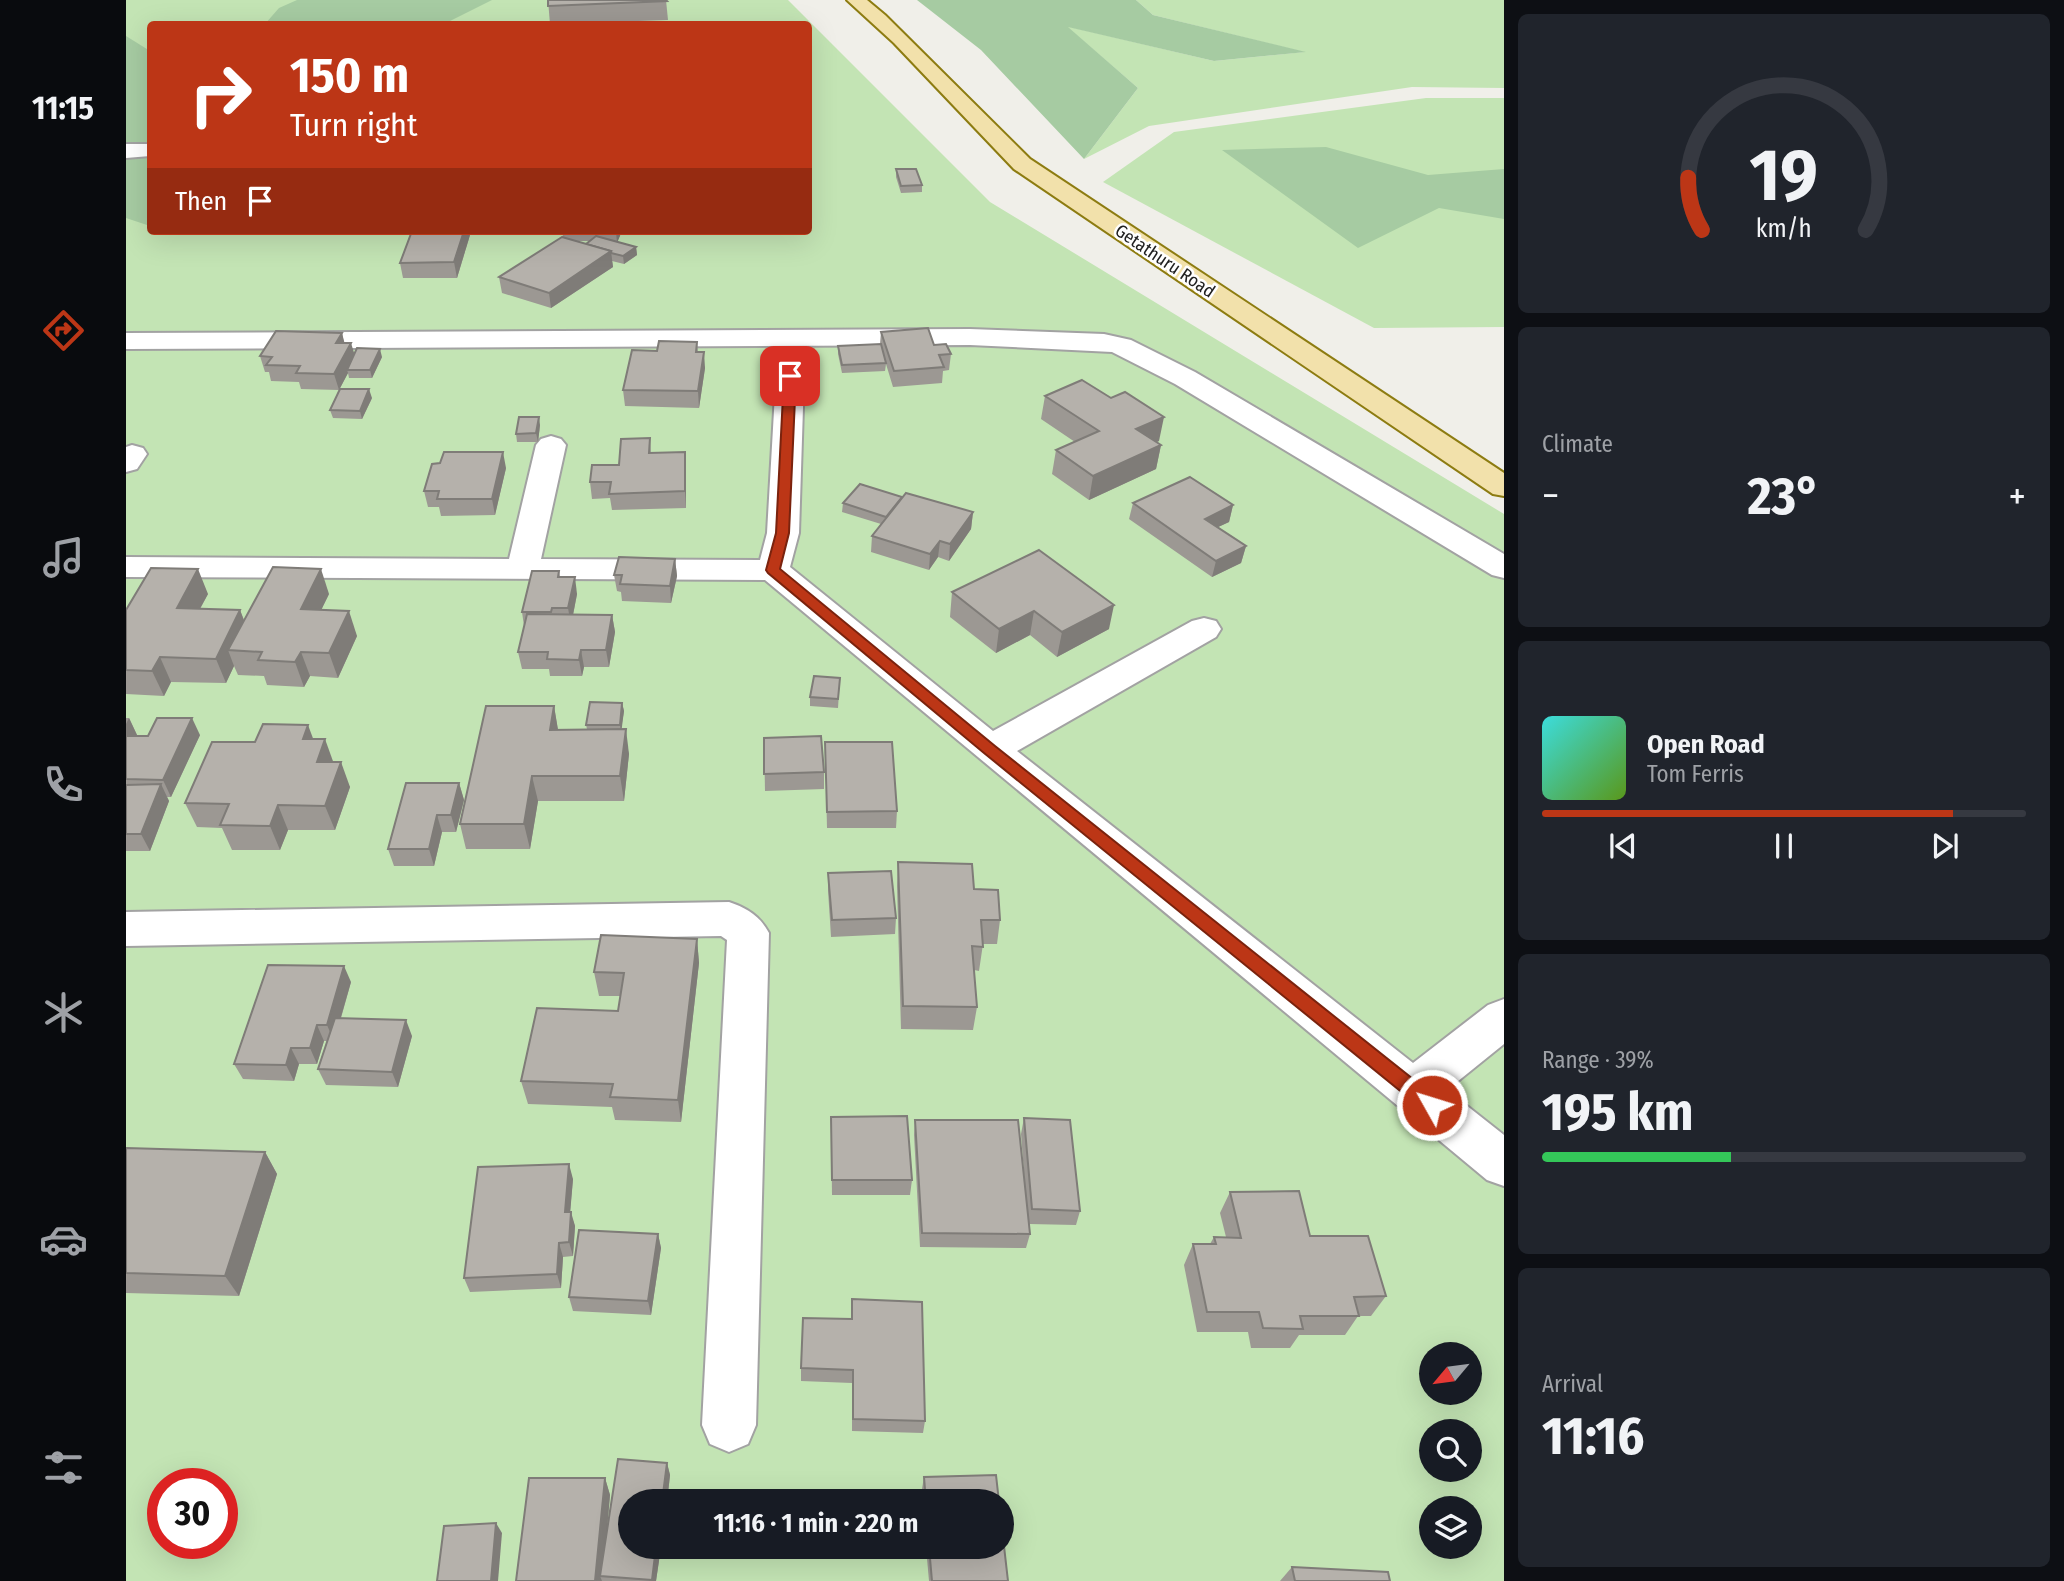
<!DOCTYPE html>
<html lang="en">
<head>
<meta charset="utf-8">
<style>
  body { margin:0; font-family:"Fira Sans Condensed",sans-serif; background:#20242c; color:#f1f3f6; height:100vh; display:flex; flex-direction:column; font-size:26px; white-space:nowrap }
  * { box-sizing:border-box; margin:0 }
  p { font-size:23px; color:#9ea1a6 }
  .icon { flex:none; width:38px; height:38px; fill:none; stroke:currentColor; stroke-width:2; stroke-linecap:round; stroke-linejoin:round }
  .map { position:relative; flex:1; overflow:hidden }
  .side { display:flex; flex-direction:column; gap:14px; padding:14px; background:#0d0f14; width:560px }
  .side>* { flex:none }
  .top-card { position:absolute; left:21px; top:21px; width:665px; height:214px; border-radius:7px; box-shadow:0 7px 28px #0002; background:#bc3616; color:#fff; overflow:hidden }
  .needle { width:46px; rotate:241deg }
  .buttons { position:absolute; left:1293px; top:1342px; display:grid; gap:14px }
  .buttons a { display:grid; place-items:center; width:63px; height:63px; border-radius:50%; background:#171b24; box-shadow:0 7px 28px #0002; font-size:35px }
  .speed { position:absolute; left:21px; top:1468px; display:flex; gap:14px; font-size:35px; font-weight:700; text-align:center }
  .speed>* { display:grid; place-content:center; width:91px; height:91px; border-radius:50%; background:#171b24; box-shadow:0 7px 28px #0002; line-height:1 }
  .speed .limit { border:10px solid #d22; background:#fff; color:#111 }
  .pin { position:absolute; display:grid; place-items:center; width:60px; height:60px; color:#fff; margin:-30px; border-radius:14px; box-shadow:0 4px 10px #0006 }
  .me { position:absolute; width:77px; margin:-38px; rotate:309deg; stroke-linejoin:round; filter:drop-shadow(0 0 5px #0008) }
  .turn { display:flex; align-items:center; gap:24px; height:147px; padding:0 28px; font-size:32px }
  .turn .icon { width:91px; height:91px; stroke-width:2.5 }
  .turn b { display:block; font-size:49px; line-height:60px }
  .then { display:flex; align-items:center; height:66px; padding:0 28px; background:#0003; gap:14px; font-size:26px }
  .big { font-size:52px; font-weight:700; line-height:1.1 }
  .side .tile { flex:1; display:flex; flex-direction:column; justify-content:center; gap:10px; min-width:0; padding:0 24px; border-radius:10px; background:#20242c }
  .side .dial { align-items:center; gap:0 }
  .dial svg { height:182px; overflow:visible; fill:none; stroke:#363941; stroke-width:7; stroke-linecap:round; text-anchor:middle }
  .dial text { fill:#f1f3f6; stroke:none }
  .song { display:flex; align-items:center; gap:21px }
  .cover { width:84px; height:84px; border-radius:10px; background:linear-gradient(135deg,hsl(180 70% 55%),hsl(90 70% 35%)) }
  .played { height:7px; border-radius:4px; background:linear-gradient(90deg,#bc3616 85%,#363941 85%) }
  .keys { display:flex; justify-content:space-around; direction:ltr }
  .heat { display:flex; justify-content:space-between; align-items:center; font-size:38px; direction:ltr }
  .charge { height:10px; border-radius:5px; background:linear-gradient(90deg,#34c759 39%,#363941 0) }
  .trip { position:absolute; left:492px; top:1489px; width:396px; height:70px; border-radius:35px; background:#171b24; box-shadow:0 7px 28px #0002; font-weight:700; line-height:70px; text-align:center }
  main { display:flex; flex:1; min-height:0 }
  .dock { display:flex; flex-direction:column; width:126px; justify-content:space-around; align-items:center; background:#090b0e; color:#9ea1a6 }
  .dock .icon { width:49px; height:49px }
  .dock .current { color:#bc3616 }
  .dock b { font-size:32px; color:#f1f3f6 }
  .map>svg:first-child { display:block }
  .grass { fill:#c3e4b4; fill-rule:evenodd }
  .forest { fill:#a6cba2 }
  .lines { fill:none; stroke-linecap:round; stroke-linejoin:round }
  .minor-casing { stroke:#a2a2a2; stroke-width:4 }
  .major-casing { stroke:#8d7c11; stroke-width:4 }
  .minor { fill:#fff; fill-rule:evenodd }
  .major { fill:#f2e1ab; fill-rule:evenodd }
  .wall { fill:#9c9893; fill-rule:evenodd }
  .shaded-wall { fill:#7f7c78 }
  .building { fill:#b5b1ab; stroke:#7f7c78; stroke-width:2 }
  .route { fill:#bc3616; stroke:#7a230e; stroke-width:2 }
  .labels { text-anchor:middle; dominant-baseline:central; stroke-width:5; stroke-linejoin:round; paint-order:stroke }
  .far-street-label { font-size:18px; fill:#212121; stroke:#fff }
</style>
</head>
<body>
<main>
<nav class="dock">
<b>11:15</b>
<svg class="icon current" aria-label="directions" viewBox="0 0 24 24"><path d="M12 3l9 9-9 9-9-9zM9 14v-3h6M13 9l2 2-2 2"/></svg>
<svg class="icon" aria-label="music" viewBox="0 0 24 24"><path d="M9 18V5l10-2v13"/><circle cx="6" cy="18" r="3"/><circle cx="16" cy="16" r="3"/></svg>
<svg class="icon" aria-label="phone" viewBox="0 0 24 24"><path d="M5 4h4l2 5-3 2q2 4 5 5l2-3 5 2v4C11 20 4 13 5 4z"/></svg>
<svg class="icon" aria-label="climate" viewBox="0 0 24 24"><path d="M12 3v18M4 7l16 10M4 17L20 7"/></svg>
<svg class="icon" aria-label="car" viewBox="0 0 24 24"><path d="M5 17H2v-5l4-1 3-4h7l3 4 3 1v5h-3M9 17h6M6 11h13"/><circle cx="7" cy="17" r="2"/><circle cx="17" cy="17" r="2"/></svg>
<svg class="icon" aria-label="filters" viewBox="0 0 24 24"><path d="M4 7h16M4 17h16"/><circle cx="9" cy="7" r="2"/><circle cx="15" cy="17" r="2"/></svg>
</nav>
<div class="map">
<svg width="1378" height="1581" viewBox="0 0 1378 1581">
  <rect width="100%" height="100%" fill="#f0efe9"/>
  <!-- grass -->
  <g class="grass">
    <path d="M0,0h662l202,202 514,312v1067h-1378zM24,24h658v207h-658zM1306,1354h38v39h-38zM1306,1432h38v38h-38zM37,1484h59v60h-59zM504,1502h371v45h-371zM1306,1508h38v39h-38z"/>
    <polygon points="1010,0 1378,0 1378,88 1286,87 1023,126 958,159 1012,88 940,26 1088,61 1178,52 1027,15"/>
    <polygon points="1300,98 1378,98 1378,327 1248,328 977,182 1048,132"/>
  </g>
  <!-- forest -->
  <g class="forest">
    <polygon points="171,0 366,0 318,24 139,24 153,8"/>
    <polygon points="791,0 1010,0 1027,15 1180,52 1088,61 942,27 1012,88 958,159 855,50"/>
    <polygon points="0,36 24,51 24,226 0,218"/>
    <polygon points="1200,147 1302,175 1378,169 1378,219 1313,208 1232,248 1096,150"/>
  </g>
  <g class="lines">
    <!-- minor casing -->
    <g class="minor-casing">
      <g id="minor">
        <polygon points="0,144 24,144 24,156 0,158"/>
        <polygon points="844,329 978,334 1005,340 1069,372 1378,554 1378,578 1366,575 1049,384 986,352 844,345 0,349 0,333"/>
        <polygon points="664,368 674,370 678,376 673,533 664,567 867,731 1066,621 1078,618 1090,621 1095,629 1090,637 891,751 1287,1063 1362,1005 1378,999 1378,1044 1321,1090 1378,1135 1378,1186 1361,1180 639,580 0,577 0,557 383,559 410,445 415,439 425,436 435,439 440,445 415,559 634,560 641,533 650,376 654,370"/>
        <polygon points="6,445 17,448 21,454 11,469 0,472 0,447"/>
        <path d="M603,902c18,6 31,14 40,31l-13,492 -8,19 -19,8 -19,-8 -8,-19 25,-485 -6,-4 -595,10v-34z"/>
      </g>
    </g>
    <!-- major casing -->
    <g class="major-casing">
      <polygon id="major" points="721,0 741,0 759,15 904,159 1378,473 1378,496 1367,494 888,169 768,43"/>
    </g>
    <!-- minor -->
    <use href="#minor" class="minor"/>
    <!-- major -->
    <use href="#major" class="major"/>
  </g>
  <!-- wall -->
  <g class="wall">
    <polygon points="422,0 540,0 542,20 424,24"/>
    <polygon points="770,169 796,185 796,192 775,193 770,177"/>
    <path d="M436,231h60l-5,11 19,5 1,8 -13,9 -12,-3 1,6 -62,41 -49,-15 -3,-16 64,-40zM449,241h14l-3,3z"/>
    <polygon points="344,235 331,278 277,278 274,263"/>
    <polygon points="755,332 808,345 825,354 823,370 817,371 816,383 767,387 760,364 759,371 716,373 712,354 712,346 754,344"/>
    <polygon points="216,333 218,343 228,354 256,357 246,378 223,378 222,373 213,390 175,389 173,382 145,381 143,372 139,372 134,356"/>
    <polygon points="571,342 572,352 579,368 573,408 499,406 497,390 531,351"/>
    <polygon points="919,396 1033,441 1030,442 1035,445 1030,469 963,500 926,474 930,450 949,442 915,419"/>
    <polygon points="246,398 236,419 207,418 204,410"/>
    <polygon points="414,425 412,442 391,442 390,434"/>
    <polygon points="524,438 525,453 560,468 560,508 486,510 484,498 466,499 464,482 493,465"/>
    <polygon points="380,468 369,515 315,516 313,507 302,507 298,491"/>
    <polygon points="776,497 847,512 845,529 823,561 812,557 803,570 745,552 746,536 755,524 716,512 717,503"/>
    <polygon points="1007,503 1107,505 1103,522 1092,527 1120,546 1115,563 1086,577 1003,519"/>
    <polygon points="913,550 983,629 931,657 904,635 870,653 824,617 826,592"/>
    <polygon points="549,559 551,576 545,603 496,601 495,592 491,591 488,575"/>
    <polygon points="433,571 434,577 451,594 447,615 486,615 489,632 483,667 458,667 456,676 424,676 423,669 396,669 392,652 398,626 396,612"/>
    <polygon points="82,594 74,609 114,610 118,620 203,594 195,610 231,636 212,678 184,676 178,687 141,685 138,676 112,675 108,666 100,683 45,682 38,696 0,694 0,610"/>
    <polygon points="714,678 712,708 684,706 684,697"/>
    <polygon points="496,703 498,711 495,729 503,754 498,801 412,801 404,849 340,849 334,824 428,706 432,730 461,729 460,725"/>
    <polygon points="0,718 3,718 11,735 11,736 74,735 45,797 41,797 43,801 24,851 0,851"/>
    <polygon points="638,738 698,772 698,789 639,791"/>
    <polygon points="188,739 207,762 224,787 209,830 162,830 154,850 106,850 96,828 71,827 59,803 129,742"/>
    <polygon points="699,742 771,811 770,828 701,828"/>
    <polygon points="333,783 338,800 330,832 316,832 308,866 268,866 262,849"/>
    <polygon points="772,862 848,889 874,920 871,944 857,944 853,971 848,970 851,1007 847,1030 775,1029 771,886"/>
    <polygon points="702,873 770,918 769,934 705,937 702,890"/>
    <polygon points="571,939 573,963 555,1122 489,1120 486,1107 402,1104 395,1081 492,1011 494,996 473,996 468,972"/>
    <polygon points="225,982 215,1018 286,1036 272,1087 200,1085 192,1069 201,1041 198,1041 191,1064 173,1064 168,1081 117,1079 108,1064"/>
    <polygon points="705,1117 786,1180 784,1195 706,1195"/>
    <polygon points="898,1118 954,1211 950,1225 903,1224 904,1234 900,1248 794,1247 788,1135 789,1120 900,1199 895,1134"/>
    <polygon points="0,1148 139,1152 151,1174 113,1296 0,1293"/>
    <polygon points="447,1179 444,1212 449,1226 447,1256 437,1257 435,1288 344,1292 338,1278"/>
    <polygon points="1104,1192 1184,1236 1260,1296 1245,1316 1232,1316 1219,1335 1173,1335 1164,1348 1125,1348 1122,1332 1071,1332 1058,1265 1067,1244 1084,1244 1088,1237 1100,1237 1094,1213"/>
    <polygon points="532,1234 535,1248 525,1315 447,1311 443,1297"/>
    <polygon points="726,1299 799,1421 797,1433 726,1431 726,1383 675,1381 675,1368 725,1319"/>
    <polygon points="492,1459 541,1463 544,1475 541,1502 504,1502 504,1547 535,1547 530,1581 390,1581 403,1478 479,1478 484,1495 481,1530"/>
    <polygon points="798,1477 873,1502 797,1502 796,1489"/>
    <polygon points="800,1547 875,1547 882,1581 803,1581"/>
    <polygon points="1166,1567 1264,1581 1154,1581"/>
  </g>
  <!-- shaded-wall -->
  <g class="shaded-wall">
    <polygon points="338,231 343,231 344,235 331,278 328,262"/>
    <polygon points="490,231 496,231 491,243"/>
    <polygon points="510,247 511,255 498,264 497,256"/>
    <polygon points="485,251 487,267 425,308 423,293"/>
    <polygon points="216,333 220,349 210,343"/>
    <polygon points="225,343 230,359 221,370 222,373 213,390 208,374"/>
    <polygon points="254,349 256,357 246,378 244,370"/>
    <polygon points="578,352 579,368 573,408 572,391"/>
    <polygon points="243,389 246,398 236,419 234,411"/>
    <polygon points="413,417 414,425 412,442 410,433"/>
    <polygon points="1038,417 1033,441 1005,453 1010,429"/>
    <polygon points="1035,445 1030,469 963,500 967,476"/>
    <polygon points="377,452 380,468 369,515 366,499"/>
    <polygon points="559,452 560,468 560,508 559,491"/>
    <polygon points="1107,505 1103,522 1075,535 1079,519"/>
    <polygon points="847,512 845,529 823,561 824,544"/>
    <polygon points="814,541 812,557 803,570 804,554"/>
    <polygon points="1120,546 1115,563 1086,577 1090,561"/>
    <polygon points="549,559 551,576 545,603 544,586"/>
    <polygon points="72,569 82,594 61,632 51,608"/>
    <polygon points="195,569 203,594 184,633 175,609"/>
    <polygon points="449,577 451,594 445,625 442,608"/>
    <polygon points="988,605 983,629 931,657 936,632"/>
    <polygon points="114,610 123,634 102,650 108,666 100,683 90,659"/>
    <polygon points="223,611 231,636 212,678 203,653"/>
    <polygon points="908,611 904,635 870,653 873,629"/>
    <polygon points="486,615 489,632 483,667 480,650"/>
    <polygon points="455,650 458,667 456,676 453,660"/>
    <polygon points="175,652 184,676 178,687 169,662"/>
    <polygon points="34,657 45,682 38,696 26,671"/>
    <polygon points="496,703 498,711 495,734 494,725"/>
    <polygon points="428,706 432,730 424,730"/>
    <polygon points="3,718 11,735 2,752 0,748 0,724"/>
    <polygon points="66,718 74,735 45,797 37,780"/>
    <polygon points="182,725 191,749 177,739"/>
    <polygon points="500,729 503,754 498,801 494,776"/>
    <polygon points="199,739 208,764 191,762"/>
    <polygon points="215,762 224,787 209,830 199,806"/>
    <polygon points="406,776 412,801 404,849 398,824"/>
    <polygon points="333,783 338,800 330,832 325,815"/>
    <polygon points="35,784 43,801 24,851 15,834"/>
    <polygon points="152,805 162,830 154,850 144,826"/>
    <polygon points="311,815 316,832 308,866 303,849"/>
    <polygon points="571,939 573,963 555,1122 552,1100"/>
    <polygon points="218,966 225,982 208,1041 201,1025"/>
    <polygon points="280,1020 286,1036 272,1087 266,1072"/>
    <polygon points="191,1025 198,1041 191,1064 184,1048"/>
    <polygon points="165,1048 173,1064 168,1081 160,1065"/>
    <polygon points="139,1152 151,1174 113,1296 99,1276"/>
    <polygon points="443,1164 447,1179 443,1226 439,1212"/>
    <polygon points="445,1212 449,1226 447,1256 443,1242"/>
    <polygon points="532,1234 535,1248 525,1315 522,1301"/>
    <polygon points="433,1243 437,1257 435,1288 431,1274"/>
    <polygon points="541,1463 544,1475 541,1502 536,1502"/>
    <polygon points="479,1478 484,1495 477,1576 474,1576 476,1581 469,1581"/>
    <polygon points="370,1523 376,1533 372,1581 365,1581"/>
    <polygon points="530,1547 535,1547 530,1581 526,1581"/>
  </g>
  <!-- building -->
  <g class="building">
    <polygon points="422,0 540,0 541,1 422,6"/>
    <polygon points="770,169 790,169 796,185 775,186"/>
    <polygon points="286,231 338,231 328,262 274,263"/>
    <polygon points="470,236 510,247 497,256 485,253 485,251 460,244"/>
    <polygon points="436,237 485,251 423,293 373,277"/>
    <polygon points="802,328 808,345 820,344 825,354 813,355 818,367 768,371 755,332"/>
    <polygon points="150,331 216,333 210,343 225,343 208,374 170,373 174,366 140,365 146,357 134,356"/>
    <polygon points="533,341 571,342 570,352 578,352 572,391 497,390 506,350 531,351"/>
    <polygon points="755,344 760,363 716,365 712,346"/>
    <polygon points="231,348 254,349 244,370 221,370"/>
    <polygon points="956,380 985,398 999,392 1038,417 1010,429 1035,445 967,476 930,450 973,431 919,396"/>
    <polygon points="214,389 243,389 234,411 204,410"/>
    <polygon points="393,417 413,417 410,433 390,434"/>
    <polygon points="524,438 523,453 559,452 559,491 483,494 485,482 464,482 466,465 493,465 495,439"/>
    <polygon points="318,452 377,452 366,499 311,499 313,491 298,491 306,464 314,463"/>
    <polygon points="1064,477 1107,505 1079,519 1120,546 1090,561 1007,503"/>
    <polygon points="734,484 776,497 760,517 717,503"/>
    <polygon points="780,493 847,512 824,544 814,541 804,554 746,536"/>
    <polygon points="913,550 988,605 936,632 908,611 873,629 826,592"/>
    <polygon points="493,557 549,559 544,586 494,584 496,575 488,575"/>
    <polygon points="147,567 195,569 175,609 223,611 203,653 175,652 169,662 132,660 136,652 102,650"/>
    <polygon points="25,568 72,569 51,608 114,610 90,659 34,657 26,671 0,670 0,610"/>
    <polygon points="406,571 433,571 432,577 449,577 442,608 426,608 425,612 396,612"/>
    <polygon points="401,614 486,615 480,650 455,650 453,660 421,659 422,652 392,652"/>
    <polygon points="688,676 714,678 712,699 684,697"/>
    <polygon points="464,702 496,703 494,725 460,725"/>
    <polygon points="360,706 428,706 424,730 500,729 494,776 406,776 398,824 334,824"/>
    <polygon points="31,718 66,718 37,780 0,779 0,736 22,736"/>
    <polygon points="137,724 182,725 177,739 199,739 191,762 215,762 199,806 152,805 144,826 94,825 103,804 59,803 86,742 129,742"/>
    <polygon points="695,736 698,772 638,774 638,738"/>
    <polygon points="699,742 766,742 771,811 701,812"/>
    <polygon points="280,783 333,783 325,815 311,815 303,849 262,849"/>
    <polygon points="35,784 15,834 0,834 0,785"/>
    <polygon points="772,862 846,864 848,889 872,890 874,920 855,920 857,947 846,946 851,1007 777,1006"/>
    <polygon points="765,871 770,918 706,920 702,873"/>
    <polygon points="475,935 571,939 552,1100 484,1097 487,1084 395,1081 411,1008 492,1011 498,973 468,972"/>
    <polygon points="142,965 218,966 201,1025 191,1025 184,1048 165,1048 160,1065 108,1064"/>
    <polygon points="209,1018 280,1020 266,1072 192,1069"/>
    <polygon points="781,1116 786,1180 706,1180 705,1117"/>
    <polygon points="898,1118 944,1120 954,1211 906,1209"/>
    <polygon points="789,1120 892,1120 904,1234 796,1233"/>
    <polygon points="0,1148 139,1152 99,1276 0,1273"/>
    <polygon points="443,1164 439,1212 445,1212 443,1242 433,1243 431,1274 338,1278 352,1167"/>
    <polygon points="1173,1191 1184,1236 1242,1236 1260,1296 1228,1297 1233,1316 1174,1316 1177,1329 1137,1328 1133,1312 1081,1312 1067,1244 1090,1244 1088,1237 1115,1238 1104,1192"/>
    <polygon points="453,1230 532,1234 522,1301 443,1297"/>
    <polygon points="726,1299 796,1302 799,1421 727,1419 727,1370 675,1368 677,1318 726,1319"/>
    <polygon points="492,1459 541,1463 536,1502 504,1502 504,1547 530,1547 526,1580 474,1576"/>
    <polygon points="870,1475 873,1502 800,1502 798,1477"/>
    <polygon points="403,1478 479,1478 469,1581 390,1581"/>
    <polygon points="875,1520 882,1581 806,1581 803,1547 875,1547"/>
    <polygon points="370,1523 365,1581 311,1581 318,1526"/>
    <polygon points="1166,1567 1262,1572 1264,1581 1169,1581"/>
  </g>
  <!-- route -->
  <polygon class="route" points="664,372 670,376 663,533 654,569 869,746 1312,1099 1315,1105 1312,1111 1306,1113 1299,1111 858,753 642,573 640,570 650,533 658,376"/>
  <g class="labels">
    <!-- far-street labels -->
    <g class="far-street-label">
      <text transform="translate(1039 261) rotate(34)">Getathuru Road</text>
    </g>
  </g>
</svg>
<div class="buttons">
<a><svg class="needle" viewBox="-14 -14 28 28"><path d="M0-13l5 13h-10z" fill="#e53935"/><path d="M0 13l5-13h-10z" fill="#9ea1a6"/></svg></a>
<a><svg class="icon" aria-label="search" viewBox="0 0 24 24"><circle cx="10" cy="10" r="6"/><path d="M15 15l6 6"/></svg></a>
<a><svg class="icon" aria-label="layers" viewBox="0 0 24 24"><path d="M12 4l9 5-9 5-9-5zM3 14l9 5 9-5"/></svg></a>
</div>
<div class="speed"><div class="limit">30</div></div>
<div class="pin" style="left:664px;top:376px;background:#d93025"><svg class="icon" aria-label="arrive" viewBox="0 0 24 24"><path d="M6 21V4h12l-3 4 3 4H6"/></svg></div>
<svg class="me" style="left:1306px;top:1105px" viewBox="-20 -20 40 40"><circle r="17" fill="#bc3616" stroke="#fff" stroke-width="3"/><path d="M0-11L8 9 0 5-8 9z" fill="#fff"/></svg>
<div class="trip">11:16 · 1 min · 220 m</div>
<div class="top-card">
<div class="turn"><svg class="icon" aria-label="right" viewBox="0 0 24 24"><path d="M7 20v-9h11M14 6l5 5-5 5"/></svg><div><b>150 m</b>Turn right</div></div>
<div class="then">Then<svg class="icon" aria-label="arrive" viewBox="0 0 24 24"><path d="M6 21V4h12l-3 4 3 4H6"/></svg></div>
</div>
</div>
<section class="side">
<div class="tile dial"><svg viewBox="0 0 100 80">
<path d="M14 69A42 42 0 1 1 86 69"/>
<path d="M14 69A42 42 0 0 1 8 46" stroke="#bc3616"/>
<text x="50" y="56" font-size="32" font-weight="700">19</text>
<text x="50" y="72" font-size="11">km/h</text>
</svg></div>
<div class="tile"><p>Climate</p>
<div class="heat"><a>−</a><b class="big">23°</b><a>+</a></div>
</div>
<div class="tile">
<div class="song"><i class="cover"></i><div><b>Open Road</b><p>Tom Ferris</p></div></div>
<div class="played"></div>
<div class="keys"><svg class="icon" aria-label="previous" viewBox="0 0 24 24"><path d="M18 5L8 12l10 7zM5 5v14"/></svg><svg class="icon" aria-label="pause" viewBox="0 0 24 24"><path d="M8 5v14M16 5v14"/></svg><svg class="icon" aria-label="next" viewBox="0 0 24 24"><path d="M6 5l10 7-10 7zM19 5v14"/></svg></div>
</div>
<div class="tile"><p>Range · 39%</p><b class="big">195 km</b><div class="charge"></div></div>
<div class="tile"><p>Arrival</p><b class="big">11:16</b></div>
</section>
</main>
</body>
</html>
